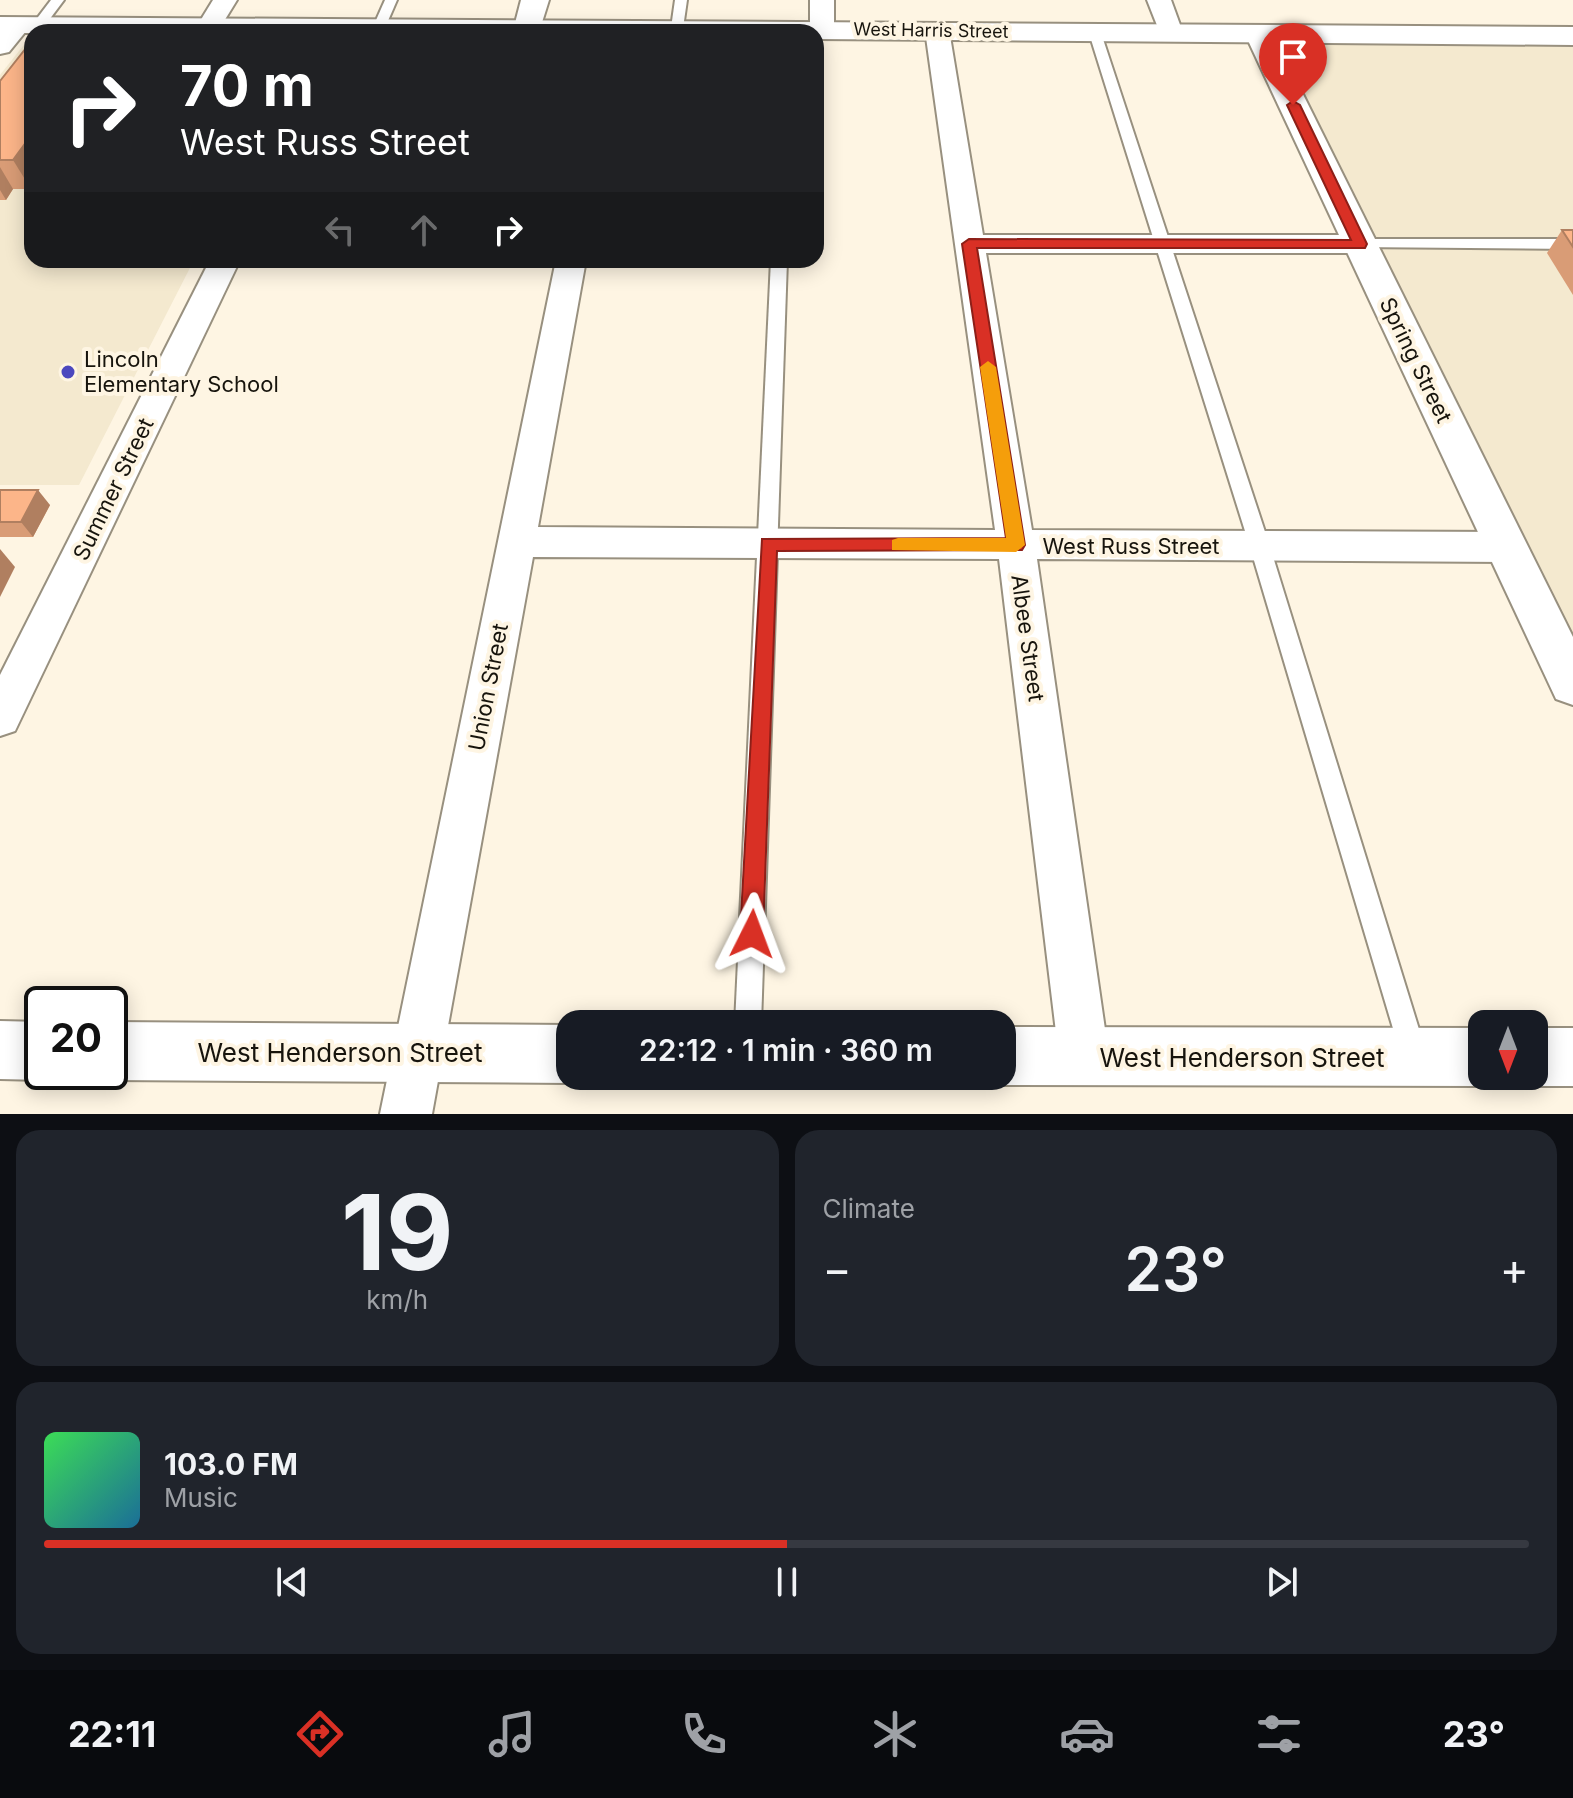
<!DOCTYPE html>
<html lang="en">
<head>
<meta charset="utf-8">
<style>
  body { margin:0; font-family:Inter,sans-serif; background:#20242c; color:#f1f3f6; height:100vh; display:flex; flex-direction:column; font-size:30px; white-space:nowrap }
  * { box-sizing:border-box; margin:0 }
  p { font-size:26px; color:#9ea1a6 }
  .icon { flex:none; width:44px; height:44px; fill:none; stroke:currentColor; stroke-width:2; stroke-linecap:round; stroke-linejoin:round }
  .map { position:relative; height:1114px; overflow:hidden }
  .details { display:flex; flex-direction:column; gap:16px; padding:16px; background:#0d0f14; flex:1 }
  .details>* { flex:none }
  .guide { position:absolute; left:24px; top:24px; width:800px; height:244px; border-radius:24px; box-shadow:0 4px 20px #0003; background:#202124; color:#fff; overflow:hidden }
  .needle { width:52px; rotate:180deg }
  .tools { position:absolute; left:1468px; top:1010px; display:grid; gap:16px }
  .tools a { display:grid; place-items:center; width:80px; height:80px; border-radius:16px; background:#171b24; box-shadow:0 4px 20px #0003; font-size:40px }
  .speed { position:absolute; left:24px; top:986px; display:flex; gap:16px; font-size:40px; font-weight:700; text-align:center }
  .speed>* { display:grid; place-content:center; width:104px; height:104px; border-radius:50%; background:#171b24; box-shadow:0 4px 20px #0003; line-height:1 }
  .speed .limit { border:4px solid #111; border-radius:12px; background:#fff; color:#111 }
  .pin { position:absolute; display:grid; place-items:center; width:68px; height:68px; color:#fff; margin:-82px -34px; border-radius:50% 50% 50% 0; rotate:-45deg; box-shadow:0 0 8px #0007 }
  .pin .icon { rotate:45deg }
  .me { position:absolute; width:88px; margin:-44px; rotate:3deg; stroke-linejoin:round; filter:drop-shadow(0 0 6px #0008) }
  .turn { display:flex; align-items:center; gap:28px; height:168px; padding:0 24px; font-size:36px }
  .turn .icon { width:104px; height:104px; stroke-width:2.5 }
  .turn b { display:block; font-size:56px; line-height:68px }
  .lanes { display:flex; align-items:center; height:76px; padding:0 24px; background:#0003; justify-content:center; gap:40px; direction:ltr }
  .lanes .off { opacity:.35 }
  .big { font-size:60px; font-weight:600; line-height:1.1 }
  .details .card { flex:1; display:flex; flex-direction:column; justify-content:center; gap:12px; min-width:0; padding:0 28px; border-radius:24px; background:#20242c }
  .details .dial { align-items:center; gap:0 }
  .dial b { font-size:104px; line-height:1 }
  .song { display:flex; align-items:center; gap:24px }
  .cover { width:96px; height:96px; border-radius:12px; background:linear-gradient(135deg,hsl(130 70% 55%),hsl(200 70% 35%)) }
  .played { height:8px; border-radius:4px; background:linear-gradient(90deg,#d93025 50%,#363941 50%) }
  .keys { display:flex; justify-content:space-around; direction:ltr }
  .heat { display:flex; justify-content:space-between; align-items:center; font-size:44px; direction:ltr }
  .details .tiles { flex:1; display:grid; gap:16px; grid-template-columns:1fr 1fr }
  .card:last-child { grid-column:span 2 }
  .trip { position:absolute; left:556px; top:1010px; width:460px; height:80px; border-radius:24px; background:#171b24; box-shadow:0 4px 20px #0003; font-weight:600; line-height:80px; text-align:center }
  .menu { display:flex; height:128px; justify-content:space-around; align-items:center; background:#090b0e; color:#9ea1a6 }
  .menu .icon { width:56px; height:56px }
  .menu .current { color:#d93025 }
  .menu b { font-size:36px; color:#f1f3f6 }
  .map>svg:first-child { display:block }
  .built { fill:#f4e9cf }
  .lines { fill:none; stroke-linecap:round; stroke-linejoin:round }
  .service-casing { stroke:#98907f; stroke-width:4 }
  .minor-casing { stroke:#98907f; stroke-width:4 }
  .tertiary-casing { stroke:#98907f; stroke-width:4 }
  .secondary-casing { stroke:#98907f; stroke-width:4 }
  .service { fill:#fff; fill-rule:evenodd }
  .minor { fill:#fff; fill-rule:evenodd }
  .tertiary { fill:#fff; fill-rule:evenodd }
  .secondary { fill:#fff; fill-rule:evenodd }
  .wall { fill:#d99c76 }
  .shaded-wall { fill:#b07f60 }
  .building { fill:#fcb589; stroke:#b07f60; stroke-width:2 }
  .route { fill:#d93025; stroke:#8d1f18; stroke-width:2 }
  .slow { fill:#f59e0b }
  .poi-dot { fill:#4c48be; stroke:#fef5e3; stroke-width:3 }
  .labels { text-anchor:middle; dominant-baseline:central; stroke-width:8; stroke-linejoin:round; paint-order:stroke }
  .far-street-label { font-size:18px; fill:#17140d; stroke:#fef5e3 }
  .poi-label { font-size:22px; fill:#17140d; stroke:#fef5e3; text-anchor:start }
  .street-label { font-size:22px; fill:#17140d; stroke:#fef5e3 }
  .near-street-label { font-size:26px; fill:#17140d; stroke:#fef5e3 }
</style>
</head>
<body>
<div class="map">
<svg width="1573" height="1114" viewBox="0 0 1573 1114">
  <rect width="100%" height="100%" fill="#fef5e3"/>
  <!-- built -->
  <g class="built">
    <polygon points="1259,34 1573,36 1573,686"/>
    <polygon points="32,40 32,260 194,260 79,485 0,485 0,75 27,41"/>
  </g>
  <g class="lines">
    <!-- service casing -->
    <g class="service-casing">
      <g id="service">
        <polygon points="51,0 64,0 43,28 33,28 32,25"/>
        <polygon points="385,0 397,0 384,30 374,30 373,27"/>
        <polygon points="675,0 687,0 683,28 677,32 671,28"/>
        <polygon points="1095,29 1101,33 1270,547 1426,1052 1422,1061 1413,1065 1404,1061 1400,1052 1250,547 1089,33"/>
        <polygon points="1360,239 1573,239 1573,249 1354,247 1352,244"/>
        <polygon points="771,260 787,260 761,1024 735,1024"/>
      </g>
    </g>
    <!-- minor casing -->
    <g class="minor-casing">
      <g id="minor">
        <polygon points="213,0 237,0 218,31 200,31 197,26"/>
        <polygon points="810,0 834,0 834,29 831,34 816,35 810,29"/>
        <polygon points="1147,0 1171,0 1183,33 1180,38 1162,38"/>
        <polygon points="19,18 31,25 9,52 0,54 0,32 10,20"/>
        <polygon points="937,23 949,30 983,235 1360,235 1371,237 1375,244 1371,251 1360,253 986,253 1032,530 1507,532 1520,537 1526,547 1520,557 1507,562 1037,559 1109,1057 1102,1075 1084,1082 1066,1075 1059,1057 999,559 533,557 432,1114 380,1114 556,260 586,260 538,527 995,530 925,30"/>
        <polygon points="210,260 240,260 15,731 0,736 0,675"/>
      </g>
    </g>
    <!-- tertiary casing -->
    <g class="tertiary-casing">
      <g id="tertiary">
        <polygon points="521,0 549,0 539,32 517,32 514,27"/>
        <polygon points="1259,25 1269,28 1273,34 1573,637 1573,705 1556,699 1245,34 1249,28"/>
      </g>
    </g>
    <!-- secondary casing -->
    <g class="secondary-casing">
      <g id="secondary">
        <polygon points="0,17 1573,27 1573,45 816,39 816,32 0,33"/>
        <polygon points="0,1021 42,1022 42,1072 62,1072 42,1080 0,1079"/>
        <polygon points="110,1022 570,1025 570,1076 588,1076 570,1083 110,1080 90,1072 110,1072"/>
        <polygon points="1002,1027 1482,1028 1482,1076 1504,1076 1482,1086 1002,1085 981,1076 1002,1076"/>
        <polygon points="1534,1028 1573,1028 1573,1086 1534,1086 1513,1078 1534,1076"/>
      </g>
    </g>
    <!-- service -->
    <use href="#service" class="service"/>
    <!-- minor -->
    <use href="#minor" class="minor"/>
    <!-- tertiary -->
    <use href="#tertiary" class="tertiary"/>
    <!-- secondary -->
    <use href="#secondary" class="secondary"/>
  </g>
  <!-- wall -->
  <g class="wall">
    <polygon points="0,81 31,189 13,189 6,200 0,200"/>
    <polygon points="1562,230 1573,230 1573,295 1547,253"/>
    <polygon points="0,490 50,505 33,537 0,537"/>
  </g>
  <!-- shaded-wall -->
  <g class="shaded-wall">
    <polygon points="32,134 32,188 31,189 13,160"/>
    <polygon points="0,167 13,189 6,200 0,190"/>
    <polygon points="38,490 50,505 33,537 21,522"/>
    <polygon points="0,549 15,567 0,597"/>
  </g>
  <!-- building -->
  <g class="building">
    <polygon points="30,43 32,43 32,134 13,160 0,160 0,81"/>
    <polygon points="1562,230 1573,230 1573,247"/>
    <polygon points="0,490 38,490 21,522 0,522"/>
  </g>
  <!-- route -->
  <polygon class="route" points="1293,101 1300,105 1367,244 1365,248 977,248 1025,545 1022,550 777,551 763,934 760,942 752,945 744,942 740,934 762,539 1006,538 962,244 969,239 1351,240 1287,105"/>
  <!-- slow -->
  <polygon class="slow" points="988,361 996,367 1025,545 1016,552 892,550 892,540 898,538 1006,538 980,367"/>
  <!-- markers -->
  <circle class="poi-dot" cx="68" cy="372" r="8"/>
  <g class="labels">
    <!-- far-street labels -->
    <g class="far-street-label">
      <text transform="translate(931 30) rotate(1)">West Harris Street</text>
    </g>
    <!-- poi labels -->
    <g class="poi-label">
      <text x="84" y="359">Lincoln<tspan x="84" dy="25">Elementary School</tspan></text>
    </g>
    <!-- street labels -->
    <g class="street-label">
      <text transform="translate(1416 360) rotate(64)">Spring Street</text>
      <text transform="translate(113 489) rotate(-64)">Summer Street</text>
      <text x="1131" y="546">West Russ Street</text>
      <text transform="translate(1028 638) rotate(82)">Albee Street</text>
      <text transform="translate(488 687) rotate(-79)">Union Street</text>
    </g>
    <!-- near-street labels -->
    <g class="near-street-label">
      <text x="340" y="1052">West Henderson Street</text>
      <text x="1242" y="1057">West Henderson Street</text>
    </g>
  </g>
</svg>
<div class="tools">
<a><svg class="needle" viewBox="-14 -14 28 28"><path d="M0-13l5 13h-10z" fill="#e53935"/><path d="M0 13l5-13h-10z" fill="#9ea1a6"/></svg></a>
</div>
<div class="speed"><div class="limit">20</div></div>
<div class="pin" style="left:1293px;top:105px;background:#d93025"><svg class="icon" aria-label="arrive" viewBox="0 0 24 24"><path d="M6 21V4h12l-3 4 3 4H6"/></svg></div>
<svg class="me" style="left:752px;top:934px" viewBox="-20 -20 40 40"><path d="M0-17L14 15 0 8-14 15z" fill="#d93025" stroke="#fff" stroke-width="4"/></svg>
<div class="trip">22:12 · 1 min · 360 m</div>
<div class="guide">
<div class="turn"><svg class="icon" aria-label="right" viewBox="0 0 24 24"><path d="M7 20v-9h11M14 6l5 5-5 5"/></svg><div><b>70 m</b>West Russ Street</div></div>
<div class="lanes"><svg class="icon off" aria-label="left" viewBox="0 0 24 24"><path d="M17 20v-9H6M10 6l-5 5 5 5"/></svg><svg class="icon off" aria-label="ahead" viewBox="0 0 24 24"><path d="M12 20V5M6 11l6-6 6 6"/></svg><svg class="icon" aria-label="right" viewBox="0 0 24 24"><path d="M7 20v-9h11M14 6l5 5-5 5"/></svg></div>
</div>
</div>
<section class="details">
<div class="tiles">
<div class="card dial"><b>19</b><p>km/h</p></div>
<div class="card"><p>Climate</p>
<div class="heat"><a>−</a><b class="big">23°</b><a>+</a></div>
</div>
<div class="card">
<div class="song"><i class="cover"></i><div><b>103.0 FM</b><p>Music</p></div></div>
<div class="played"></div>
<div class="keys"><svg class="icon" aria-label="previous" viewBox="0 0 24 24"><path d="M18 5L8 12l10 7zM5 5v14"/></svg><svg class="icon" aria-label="pause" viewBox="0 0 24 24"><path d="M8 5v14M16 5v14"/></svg><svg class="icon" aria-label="next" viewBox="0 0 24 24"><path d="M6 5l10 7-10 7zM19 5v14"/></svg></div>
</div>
</div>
</section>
<nav class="menu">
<b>22:11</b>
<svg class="icon current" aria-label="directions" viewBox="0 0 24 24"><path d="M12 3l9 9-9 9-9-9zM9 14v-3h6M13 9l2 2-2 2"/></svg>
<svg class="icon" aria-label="music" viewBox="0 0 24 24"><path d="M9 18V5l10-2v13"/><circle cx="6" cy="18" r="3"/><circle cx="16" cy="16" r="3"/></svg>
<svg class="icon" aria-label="phone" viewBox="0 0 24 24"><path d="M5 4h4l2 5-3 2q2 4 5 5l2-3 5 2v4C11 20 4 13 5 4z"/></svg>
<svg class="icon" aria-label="climate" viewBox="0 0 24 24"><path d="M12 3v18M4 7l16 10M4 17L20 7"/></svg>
<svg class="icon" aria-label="car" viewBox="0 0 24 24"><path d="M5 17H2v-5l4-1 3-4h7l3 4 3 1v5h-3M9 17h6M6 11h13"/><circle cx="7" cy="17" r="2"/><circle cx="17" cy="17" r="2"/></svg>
<svg class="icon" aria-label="filters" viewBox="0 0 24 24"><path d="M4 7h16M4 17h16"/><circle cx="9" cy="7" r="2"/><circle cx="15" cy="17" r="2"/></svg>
<b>23°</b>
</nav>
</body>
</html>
